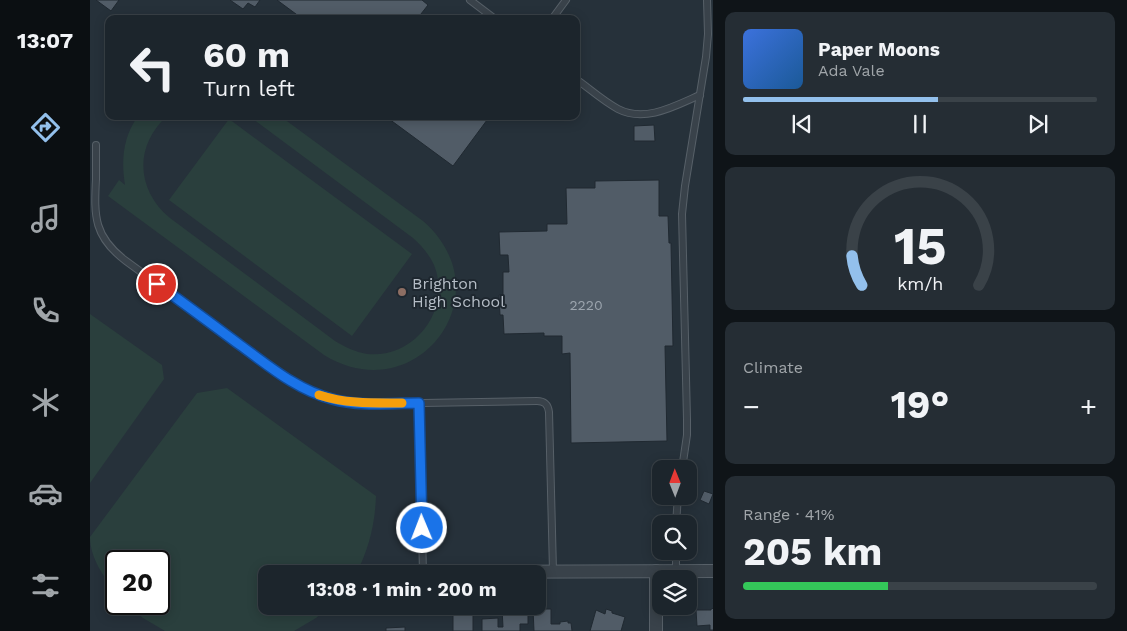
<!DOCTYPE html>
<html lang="en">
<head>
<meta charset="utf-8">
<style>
  body { margin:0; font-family:"Work Sans",sans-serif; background:#252d34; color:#f1f3f6; height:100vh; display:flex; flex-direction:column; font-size:19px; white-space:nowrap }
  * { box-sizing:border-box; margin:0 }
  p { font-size:16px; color:#a0a5a9 }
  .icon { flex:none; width:28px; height:28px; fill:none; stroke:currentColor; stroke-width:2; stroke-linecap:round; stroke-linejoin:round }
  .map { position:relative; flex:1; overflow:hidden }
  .panel { display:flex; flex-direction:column; gap:12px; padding:12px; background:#0f1418; width:414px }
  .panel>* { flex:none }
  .hud { position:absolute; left:15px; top:15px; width:475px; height:105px; border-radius:10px; box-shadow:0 2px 12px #0003,0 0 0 1px #3a4248; background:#1c252c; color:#f1f3f6; overflow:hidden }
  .needle { width:32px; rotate:359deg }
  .fabs { position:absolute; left:562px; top:460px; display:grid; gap:10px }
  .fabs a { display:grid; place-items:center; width:45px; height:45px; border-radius:10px; background:#1c252c; box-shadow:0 2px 12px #0003,0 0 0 1px #3a4248; font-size:25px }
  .speed { position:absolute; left:15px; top:550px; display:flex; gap:10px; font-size:25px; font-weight:700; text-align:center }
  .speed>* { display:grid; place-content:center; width:65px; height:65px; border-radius:50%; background:#1c252c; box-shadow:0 2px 12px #0003,0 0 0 1px #3a4248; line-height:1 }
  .speed .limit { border:2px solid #111; border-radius:8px; background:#fff; color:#111 }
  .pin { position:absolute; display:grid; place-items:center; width:42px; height:42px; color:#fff; margin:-21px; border:2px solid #fff; border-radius:50%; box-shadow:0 1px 5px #0007 }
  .me { position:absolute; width:55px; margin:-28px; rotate:359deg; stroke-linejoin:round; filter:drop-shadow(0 0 4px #0008) }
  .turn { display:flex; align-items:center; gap:18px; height:105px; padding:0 15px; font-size:22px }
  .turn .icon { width:65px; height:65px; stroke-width:2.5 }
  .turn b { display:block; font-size:35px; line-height:42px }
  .big { font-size:38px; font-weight:700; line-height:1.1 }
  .panel .tile { flex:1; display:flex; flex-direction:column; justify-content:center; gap:8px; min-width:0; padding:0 18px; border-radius:10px; background:#252d34 }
  .panel .dial { align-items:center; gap:0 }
  .dial svg { height:130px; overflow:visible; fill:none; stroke:#3a4248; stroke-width:7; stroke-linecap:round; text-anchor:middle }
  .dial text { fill:#f1f3f6; stroke:none }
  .song { display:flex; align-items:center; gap:15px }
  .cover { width:60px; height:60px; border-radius:8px; background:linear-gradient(135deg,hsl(220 70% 55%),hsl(210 70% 35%)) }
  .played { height:5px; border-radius:2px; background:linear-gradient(90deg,#93c0ec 55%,#3a4248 55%) }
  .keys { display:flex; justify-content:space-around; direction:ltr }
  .heat { display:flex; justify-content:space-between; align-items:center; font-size:28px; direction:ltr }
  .charge { height:8px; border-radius:4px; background:linear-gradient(90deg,#34c759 41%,#3a4248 0) }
  .trip { position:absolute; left:168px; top:565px; width:288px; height:50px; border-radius:10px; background:#1c252c; box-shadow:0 2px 12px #0003,0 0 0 1px #3a4248; font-weight:700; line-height:50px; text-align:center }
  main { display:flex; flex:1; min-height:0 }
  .dock { display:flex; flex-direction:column; width:90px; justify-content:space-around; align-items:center; background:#0b0f12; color:#a0a5a9 }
  .dock .icon { width:35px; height:35px }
  .dock .active { color:#93c0ec }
  .dock b { font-size:22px; color:#f1f3f6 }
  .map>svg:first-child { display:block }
  .green { fill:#2a3f3d }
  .building { fill:#515c67; stroke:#202931 }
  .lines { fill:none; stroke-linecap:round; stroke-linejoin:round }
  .lane-casing { stroke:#576068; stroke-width:8 }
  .street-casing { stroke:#576068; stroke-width:14 }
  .lane { stroke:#39424a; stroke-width:6 }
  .street { stroke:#39424a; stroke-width:12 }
  .route-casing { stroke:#114b97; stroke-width:12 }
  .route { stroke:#1a73e8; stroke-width:9 }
  .slow { stroke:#f59e0b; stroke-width:9 }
  .education-dot { fill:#8d6e63; stroke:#1e272f; stroke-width:2 }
  .labels { text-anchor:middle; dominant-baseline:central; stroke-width:4; stroke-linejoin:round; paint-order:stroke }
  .number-label { font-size:14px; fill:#9ca5ae }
  .poi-label { font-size:16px; fill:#b5bdc6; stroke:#1e272f; text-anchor:start }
</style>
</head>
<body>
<main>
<nav class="dock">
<b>13:07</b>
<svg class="icon active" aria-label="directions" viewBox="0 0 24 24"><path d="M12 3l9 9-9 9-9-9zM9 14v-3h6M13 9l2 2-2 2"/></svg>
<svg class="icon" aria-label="music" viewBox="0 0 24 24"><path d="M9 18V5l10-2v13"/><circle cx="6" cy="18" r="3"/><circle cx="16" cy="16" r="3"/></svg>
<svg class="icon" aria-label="phone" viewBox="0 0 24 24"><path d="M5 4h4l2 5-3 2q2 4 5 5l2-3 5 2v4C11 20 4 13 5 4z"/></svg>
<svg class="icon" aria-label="climate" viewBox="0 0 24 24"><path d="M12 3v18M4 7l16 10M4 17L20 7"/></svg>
<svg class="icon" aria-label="car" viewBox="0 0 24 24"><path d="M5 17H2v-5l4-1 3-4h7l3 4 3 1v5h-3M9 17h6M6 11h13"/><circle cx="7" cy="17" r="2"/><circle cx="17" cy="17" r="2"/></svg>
<svg class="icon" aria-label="filters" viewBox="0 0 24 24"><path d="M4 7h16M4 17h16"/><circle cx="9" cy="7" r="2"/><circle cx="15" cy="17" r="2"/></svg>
</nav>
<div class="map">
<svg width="624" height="631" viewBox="0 0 624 631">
  <rect width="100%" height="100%" fill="#26313a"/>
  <!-- green -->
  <g class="green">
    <path d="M48,116h29c-33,30 -31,74 3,102l165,123c10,6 20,11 32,13 48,5 85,-45 67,-89 -5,-11 -13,-20 -21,-27l-164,-122h31l143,105c83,72 -6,191 -99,134l-216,-159 11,-16 6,5c-4,-25 -2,-48 13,-69z"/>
    <polygon points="139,119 322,254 262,336 79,200"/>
    <polygon points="0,314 72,365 74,379 0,483"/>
    <path d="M137,388l149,108c-1,28 -7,53 -20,78h-90v32h64l-14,12 -22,13h-129l-22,-13 -17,-14h33v-43h-43v32c-12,-16 -26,-35 -26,-56l107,-144z"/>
  </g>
  <!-- building -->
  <g class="building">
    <polygon points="6,0 29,0 21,11"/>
    <polygon points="140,0 170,0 165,7 158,3 153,9"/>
    <polygon points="187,0 332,0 338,5 327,19 209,19 210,17"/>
    <polygon points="295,116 400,116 363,166"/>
    <polygon points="564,125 565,141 544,141 544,126"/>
    <polygon points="569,180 569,216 578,216 579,243 581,243 583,346 575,346 577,441 481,443 480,353 472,354 472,336 454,336 454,333 414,334 413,315 410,315 409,295 413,295 413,272 419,272 418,255 410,255 409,232 457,231 457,224 477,224 476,188 505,188 505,181"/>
    <polygon points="614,491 623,494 619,504 610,500"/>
    <polygon points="438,608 438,624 430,624 430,631 392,631 392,619 408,618 408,627 413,627 412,609"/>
    <polygon points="624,608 624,630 620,630 620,625 607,626 606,610 621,610 621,609"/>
    <rect x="363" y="609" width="20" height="22"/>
    <polygon points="443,609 461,609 461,624 470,624 470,622 478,621 478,623 481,623 482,631 444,631"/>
    <polygon points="516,609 522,611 522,613 535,617 531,631 500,631 506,610 515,614"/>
    <polygon points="315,627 315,631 296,631 296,628"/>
  </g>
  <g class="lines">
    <!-- lane casing -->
    <g class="lane-casing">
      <g id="lane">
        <polyline points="380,0 405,19"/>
        <polyline points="462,19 476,0"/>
        <path d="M486,79c14,10 27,22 42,30 27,14 57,-3 82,-14"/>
        <path d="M6,145c0,11 0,23 0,34 -2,38 -2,58 30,82l167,122c23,12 45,19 71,21l173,-3c7,0 11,3 12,11l4,159"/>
        <polyline points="329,403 333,573"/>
        <polyline points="592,469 597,435 597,419 592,214 595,186 616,57 618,34 617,0"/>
        <polyline points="586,524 588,496"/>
        <polyline points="586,551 586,571"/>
      </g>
    </g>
    <!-- street casing -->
    <g class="street-casing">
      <g id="street">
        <polyline points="566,571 566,631"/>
        <polyline points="332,574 351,572 624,571"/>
      </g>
    </g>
    <!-- lane -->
    <use href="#lane" class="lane"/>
    <!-- street -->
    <use href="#street" class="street"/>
  </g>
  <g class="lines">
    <!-- route casing -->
    <g class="route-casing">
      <path id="route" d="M67,284c28,20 56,41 83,61 29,21 57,45 92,54 28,8 59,4 87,4l3,125"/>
    </g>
    <!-- route -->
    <use href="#route" class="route"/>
    <!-- slow -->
    <path class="slow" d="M229,395c28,9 53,8 83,8"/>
  </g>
  <!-- markers -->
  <circle class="education-dot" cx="312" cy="292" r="5"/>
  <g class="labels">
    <!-- number labels -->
    <g class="number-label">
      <text x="496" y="305">2220</text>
    </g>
    <!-- poi labels -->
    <g class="poi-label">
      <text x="322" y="283">Brighton<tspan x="322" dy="18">High School</tspan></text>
    </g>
  </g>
</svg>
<div class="fabs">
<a><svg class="needle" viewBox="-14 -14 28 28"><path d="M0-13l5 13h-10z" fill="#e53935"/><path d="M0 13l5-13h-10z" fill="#a0a5a9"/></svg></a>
<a><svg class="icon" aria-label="search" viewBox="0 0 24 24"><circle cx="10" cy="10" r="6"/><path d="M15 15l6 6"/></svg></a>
<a><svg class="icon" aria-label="layers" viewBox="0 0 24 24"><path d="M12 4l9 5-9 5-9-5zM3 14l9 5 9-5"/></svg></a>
</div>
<div class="speed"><div class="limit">20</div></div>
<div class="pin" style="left:67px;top:284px;background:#d93025"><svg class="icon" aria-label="arrive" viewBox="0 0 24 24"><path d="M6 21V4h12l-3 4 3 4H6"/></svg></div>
<svg class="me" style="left:332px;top:528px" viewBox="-20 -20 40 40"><circle r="17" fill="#1a73e8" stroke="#fff" stroke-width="3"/><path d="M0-11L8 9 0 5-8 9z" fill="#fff"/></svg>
<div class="trip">13:08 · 1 min · 200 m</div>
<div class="hud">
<div class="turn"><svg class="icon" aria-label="left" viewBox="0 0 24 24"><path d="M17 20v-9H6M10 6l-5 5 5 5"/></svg><div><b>60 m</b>Turn left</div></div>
</div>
</div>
<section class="panel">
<div class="tile">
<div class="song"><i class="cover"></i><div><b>Paper Moons</b><p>Ada Vale</p></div></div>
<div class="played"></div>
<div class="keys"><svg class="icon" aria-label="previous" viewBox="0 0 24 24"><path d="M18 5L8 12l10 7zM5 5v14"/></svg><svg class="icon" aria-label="pause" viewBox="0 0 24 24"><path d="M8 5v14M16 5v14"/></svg><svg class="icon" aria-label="next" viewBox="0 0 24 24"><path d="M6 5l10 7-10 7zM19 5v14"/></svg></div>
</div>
<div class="tile dial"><svg viewBox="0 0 100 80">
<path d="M14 69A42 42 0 1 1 86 69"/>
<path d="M14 69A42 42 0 0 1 8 51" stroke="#93c0ec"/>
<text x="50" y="56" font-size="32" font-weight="700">15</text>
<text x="50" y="72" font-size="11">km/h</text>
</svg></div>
<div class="tile"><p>Climate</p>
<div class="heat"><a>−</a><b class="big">19°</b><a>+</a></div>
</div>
<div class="tile"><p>Range · 41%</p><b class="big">205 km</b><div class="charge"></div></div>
</section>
</main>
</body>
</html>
